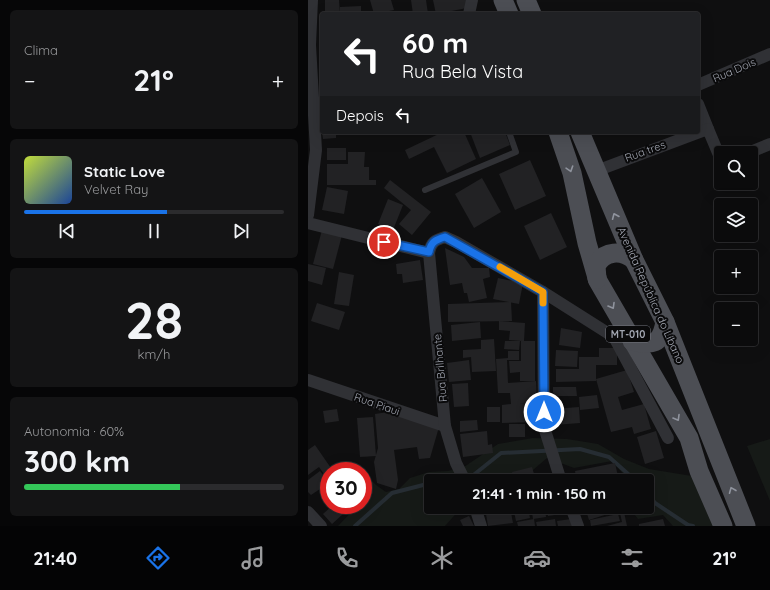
<!DOCTYPE html>
<html lang="pt">
<head>
<meta charset="utf-8">
<style>
  body { margin:0; font-family:Quicksand,sans-serif; background:#141415; color:#f1f3f6; height:100vh; display:flex; flex-direction:column; font-size:15px; white-space:nowrap }
  * { box-sizing:border-box; margin:0 }
  p { font-size:13px; color:#9a9b9d }
  .icon { flex:none; width:22px; height:22px; fill:none; stroke:currentColor; stroke-width:2; stroke-linecap:round; stroke-linejoin:round }
  .map { position:relative; flex:1; overflow:hidden }
  .panel { display:flex; flex-direction:column; gap:10px; padding:10px; background:#060607; width:308px }
  .panel>* { flex:none }
  .guide { position:absolute; left:12px; top:12px; width:380px; height:122px; border-radius:4px; box-shadow:0 4px 16px #0002,0 0 0 1px #2b2b2d; background:#202124; color:#fff; overflow:hidden }
  .buttons { position:absolute; left:406px; top:146px; display:grid; gap:8px }
  .buttons a { display:grid; place-items:center; width:44px; height:44px; border-radius:4px; background:#0b0b0c; box-shadow:0 4px 16px #0002,0 0 0 1px #2b2b2d; font-size:20px }
  .speed { position:absolute; left:12px; top:462px; display:flex; gap:8px; font-size:20px; font-weight:700; text-align:center }
  .speed>* { display:grid; place-content:center; width:52px; height:52px; border-radius:50%; background:#0b0b0c; box-shadow:0 4px 16px #0002,0 0 0 1px #2b2b2d; line-height:1 }
  .speed .limit { border:6px solid #d22; background:#fff; color:#111 }
  .pin { position:absolute; display:grid; place-items:center; width:34px; height:34px; color:#fff; margin:-17px; border:2px solid #fff; border-radius:50%; box-shadow:0 1px 4px #0007 }
  .me { position:absolute; width:44px; margin:-22px; rotate:0deg; stroke-linejoin:round; filter:drop-shadow(0 0 3px #0008) }
  .turn { display:flex; align-items:center; gap:14px; height:84px; padding:0 16px; font-size:18px }
  .turn .icon { width:52px; height:52px; stroke-width:2.5 }
  .turn b { display:block; font-size:28px; line-height:34px }
  .then { display:flex; align-items:center; height:38px; padding:0 16px; background:#0003; gap:8px; font-size:15px }
  .big { font-size:30px; font-weight:700; line-height:1.1 }
  .panel .card { flex:1; display:flex; flex-direction:column; justify-content:center; gap:6px; min-width:0; padding:0 14px; border-radius:6px; background:#141415 }
  .panel .dial { align-items:center; gap:0 }
  .dial b { font-size:52px; line-height:1 }
  .song { display:flex; align-items:center; gap:12px }
  .cover { width:48px; height:48px; border-radius:6px; background:linear-gradient(135deg,hsl(70 70% 55%),hsl(220 70% 35%)) }
  .played { height:4px; border-radius:2px; background:linear-gradient(90deg,#1a73e8 55%,#2b2b2d 55%) }
  .keys { display:flex; justify-content:space-around; direction:ltr }
  .heat { display:flex; justify-content:space-between; align-items:center; font-size:22px; direction:ltr }
  .charge { height:6px; border-radius:3px; background:linear-gradient(90deg,#34c759 60%,#2b2b2d 0) }
  .trip { position:absolute; left:116px; top:474px; width:230px; height:40px; border-radius:4px; background:#0b0b0c; box-shadow:0 4px 16px #0002,0 0 0 1px #2b2b2d; font-weight:700; line-height:40px; text-align:center }
  .menu { display:flex; height:64px; justify-content:space-around; align-items:center; background:#040405; color:#9a9b9d }
  .menu .icon { width:28px; height:28px }
  .menu .active { color:#1a73e8 }
  .menu b { font-size:18px; color:#f1f3f6 }
  main { display:flex; flex:1; min-height:0 }
  .map>svg:first-child { display:block }
  .green { fill:#161a17 }
  .lines { fill:none; stroke-linecap:round; stroke-linejoin:round }
  .stream { stroke:#262d33; stroke-width:4 }
  .building { fill:#222224 }
  .lane { stroke:#303135; stroke-width:6 }
  .street { stroke:#303135; stroke-width:12 }
  .primary { stroke:#4c4e54; stroke-width:19 }
  .oneway { stroke:#90949e }
  .route-casing { stroke:#114b97; stroke-width:10 }
  .route { stroke:#1a73e8; stroke-width:7 }
  .slow { stroke:#f59e0b; stroke-width:7 }
  .labels { text-anchor:middle; dominant-baseline:central; stroke-width:4; stroke-linejoin:round; paint-order:stroke }
  .shield { fill:#0a0a0b; stroke:#74767e; stroke-width:1 }
  .shield-label { font-size:10px; font-weight:bold; fill:#a1a5b0 }
  .street-label { font-size:11px; fill:#a1a5b0; stroke:#0a0a0b }
</style>
</head>
<body>
<main>
<section class="panel">
<div class="card"><p>Clima</p>
<div class="heat"><a>−</a><b class="big">21°</b><a>+</a></div>
</div>
<div class="card">
<div class="song"><i class="cover"></i><div><b>Static Love</b><p>Velvet Ray</p></div></div>
<div class="played"></div>
<div class="keys"><svg class="icon" aria-label="previous" viewBox="0 0 24 24"><path d="M18 5L8 12l10 7zM5 5v14"/></svg><svg class="icon" aria-label="pause" viewBox="0 0 24 24"><path d="M8 5v14M16 5v14"/></svg><svg class="icon" aria-label="next" viewBox="0 0 24 24"><path d="M6 5l10 7-10 7zM19 5v14"/></svg></div>
</div>
<div class="card dial"><b>28</b><p>km/h</p></div>
<div class="card"><p>Autonomia · 60%</p><b class="big">300 km</b><div class="charge"></div></div>
</section>
<div class="map">
<svg width="462" height="526" viewBox="0 0 462 526">
  <rect width="100%" height="100%" fill="#0f0f10"/>
  <!-- green -->
  <g class="green">
    <polygon points="225,438 259,439 290,444 316,459 341,469 390,477 412,526 365,526 355,515 330,519 321,507 339,507 339,481 321,481 304,461 266,468 239,458 225,470 193,481 123,481 123,507 154,507 137,526 30,526 50,505 55,505 55,472 68,485 78,492 91,489 102,478 121,472 140,471 156,467 190,444"/>
    <polygon points="462,439 462,501 439,446"/>
  </g>
  <g class="lines">
    <!-- stream -->
    <g class="stream">
      <polyline points="135,481 163,477 193,453 272,449 301,457 328,481"/>
      <polyline points="339,493 347,503 380,525 385,526"/>
      <polyline points="47,526 84,493 123,483"/>
    </g>
  </g>
  <!-- building -->
  <g class="building">
    <polygon points="17,0 31,0 32,14 17,14"/>
    <polygon points="62,0 83,0 86,10 66,14"/>
    <polygon points="103,0 118,0 120,14 105,14"/>
    <polygon points="125,0 158,0 159,8 128,14"/>
    <polygon points="53,6 53,14 32,14 32,7"/>
    <polygon points="14,132 28,132 28,138 15,139"/>
    <polygon points="135,132 156,132 168,159 139,173 126,147 101,159 97,150"/>
    <polygon points="162,132 197,132 202,145 172,158"/>
    <rect x="19" y="148" width="19" height="12"/>
    <polygon points="40,152 57,152 56,167 61,167 61,180 68,180 68,185 19,185 19,164 40,164"/>
    <polygon points="222,160 238,196 207,210 191,174"/>
    <polygon points="174,178 193,212 166,228 147,194"/>
    <polygon points="82,180 123,212 104,235 91,224 103,210 76,188"/>
    <polygon points="19,187 40,191 36,214 14,210"/>
    <polygon points="80,199 95,205 85,230 70,224"/>
    <polygon points="243,213 259,247 232,260 216,226"/>
    <polygon points="14,230 34,235 25,269 5,264"/>
    <polygon points="137,248 156,257 164,268 181,268 182,277 175,279 179,298 161,302 159,293 156,293 154,283 142,285"/>
    <polygon points="112,260 115,280 95,283 94,274 89,274 88,264"/>
    <polygon points="0,264 18,268 14,285 0,281"/>
    <polygon points="31,272 46,275 41,306 26,304"/>
    <polygon points="190,278 215,283 211,304 185,299"/>
    <polygon points="203,302 204,321 140,322 140,304"/>
    <polygon points="9,303 37,312 31,330 3,321"/>
    <polygon points="191,321 217,323 216,341 227,341 227,381 212,381 212,372 202,373 201,361 213,361 213,341 214,341 201,340 202,331 191,330"/>
    <polygon points="172,322 173,338 144,341 143,325"/>
    <polygon points="253,328 274,332 272,348 251,345"/>
    <polygon points="186,339 188,371 164,372 163,357 155,358 155,350 173,349 173,340"/>
    <polygon points="197,341 212,341 211,350 196,349"/>
    <polygon points="291,348 309,348 309,365 288,365 288,381 248,382 248,369 271,369 271,357 291,357"/>
    <polygon points="248,350 270,351 269,367 247,366"/>
    <polygon points="200,351 211,351 211,360 199,360 200,383 228,381 229,402 212,404 229,403 230,422 194,423 194,405 203,404 202,393 190,393 188,359 200,358"/>
    <polygon points="161,360 163,380 141,382 139,363"/>
    <polygon points="319,370 326,392 310,397 314,410 336,404 343,429 326,434 324,427 303,432 288,379"/>
    <polygon points="160,383 161,406 146,407 144,384"/>
    <polygon points="245,387 268,387 269,396 245,396"/>
    <polygon points="289,395 291,408 272,410 271,397"/>
    <rect x="179" y="407" width="13" height="15"/>
    <polygon points="271,407 272,423 246,425 245,409"/>
    <polygon points="29,409 31,421 17,423 15,411"/>
    <polygon points="80,412 131,427 122,458 111,459 109,447 86,450 90,480 88,489 69,483 66,462 70,448 67,414"/>
    <polygon points="65,417 68,456 52,457 49,418"/>
    <polygon points="169,420 170,430 152,432 152,421"/>
    <rect x="201" y="424" width="16" height="13"/>
    <polygon points="179,431 180,445 184,444 185,453 155,457 152,434"/>
    <polygon points="348,431 356,458 337,464 329,437"/>
    <polygon points="7,445 25,471 21,471 21,481 11,467 0,475 0,450"/>
    <polygon points="307,463 311,481 269,481 267,471"/>
    <polygon points="224,467 228,481 207,481 204,472"/>
    <polygon points="12,471 21,483 3,495 0,492 0,480"/>
    <polygon points="195,478 196,481 185,481"/>
    <polygon points="25,505 45,505 24,524 15,514"/>
    <polygon points="182,507 202,507 205,523 180,526 177,508"/>
    <polygon points="205,507 210,507 210,511 220,509 222,518 208,521"/>
    <polygon points="223,507 237,507 238,517 225,519"/>
    <polygon points="239,507 259,507 260,513 240,516"/>
    <polygon points="277,507 285,507 286,510 295,507 311,507 312,510 281,520"/>
    <polygon points="316,512 319,526 299,526 314,522 312,513"/>
    <polygon points="310,514 312,521 283,526 282,520"/>
    <polygon points="161,516 166,526 155,526 152,520"/>
    <polygon points="226,519 227,526 210,526 209,522"/>
    <polygon points="247,519 248,526 229,526 228,522"/>
    <polygon points="263,519 264,526 250,526 249,521"/>
    <polygon points="355,519 357,526 331,526 331,524"/>
  </g>
  <g class="lines">
    <!-- lane -->
    <polyline class="lane" points="117,190 208,152 201,132"/>
    <!-- street -->
    <g class="street">
      <polyline points="161,14 164,0"/>
      <polyline points="390,85 462,54"/>
      <polyline points="390,104 400,129"/>
      <polyline points="440,153 462,144"/>
      <polyline points="288,171 400,129 413,160"/>
      <polyline points="0,215 8,150 2,45 4,0"/>
      <polyline points="0,223 121,253"/>
      <polyline points="235,292 236,427 253,481"/>
      <polyline points="306,337 360,438"/>
      <polyline points="0,380 137,426"/>
      <path d="M157,481l-9,-18 -11,-37 -16,-173c2,-11 6,-13 16,-16l11,5 87,50 71,45 18,4"/>
      <polyline points="167,507 173,526"/>
      <polyline points="263,507 270,526"/>
      <polyline points="0,512 13,526"/>
    </g>
    <!-- primary -->
    <g class="primary">
      <polyline points="195,0 201,14"/>
      <polyline points="218,0 224,14"/>
      <polyline points="250,132 264,173 279,243 290,281 381,438 391,471 415,526"/>
      <polyline points="272,132 326,260 357,322 438,526"/>
      <path d="M289,279l-1,-13c8,-16 26,-16 38,-6"/>
      <path d="M324,341c20,5 29,4 33,-19"/>
    </g>
  </g>
  <!-- one-way arrows -->
  <defs><path id="oneway-chevron" d="M-2-3.5L2.5 0L-2 3.5" fill="none" stroke-width="1.6" stroke-linecap="round" stroke-linejoin="round"/></defs>
  <g class="oneway">
    <use href="#oneway-chevron" transform="translate(262 169) rotate(72)"/>
    <use href="#oneway-chevron" transform="translate(307 216) rotate(-113)"/>
    <use href="#oneway-chevron" transform="translate(304 306) rotate(60)"/>
    <use href="#oneway-chevron" transform="translate(369 418) rotate(60)"/>
    <use href="#oneway-chevron" transform="translate(424 490) rotate(-112)"/>
  </g>
  <g class="lines">
    <!-- route casing -->
    <g class="route-casing">
      <path id="route" d="M76,242l45,10c2,-10 6,-12 16,-15l98,55 1,120"/>
    </g>
    <!-- route -->
    <use href="#route" class="route"/>
    <!-- slow -->
    <polyline class="slow" points="192,267 235,292 235,303"/>
  </g>
  <g class="labels">
    <!-- shield labels -->
    <rect class="shield" x="298" y="326" width="44" height="16" rx="3"/>
    <g class="shield-label">
      <text x="320" y="334">MT-010</text>
    </g>
    <!-- street labels -->
    <g class="street-label">
      <text transform="translate(426 70) rotate(-23)">Rua Dois</text>
      <text transform="translate(337 151) rotate(-20)">Rua tres</text>
      <text transform="translate(343 295) rotate(66)">Avenida República do Líbano</text>
      <text transform="translate(132 368) rotate(-95)">Rua Brilhante</text>
      <text transform="translate(69 404) rotate(19)">Rua Piaui</text>
    </g>
  </g>
</svg>
<div class="buttons">
<a><svg class="icon" aria-label="search" viewBox="0 0 24 24"><circle cx="10" cy="10" r="6"/><path d="M15 15l6 6"/></svg></a>
<a><svg class="icon" aria-label="layers" viewBox="0 0 24 24"><path d="M12 4l9 5-9 5-9-5zM3 14l9 5 9-5"/></svg></a>
<a>+</a>
<a>−</a>
</div>
<div class="speed"><div class="limit">30</div></div>
<div class="pin" style="left:76px;top:242px;background:#d93025"><svg class="icon" aria-label="arrive" viewBox="0 0 24 24"><path d="M6 21V4h12l-3 4 3 4H6"/></svg></div>
<svg class="me" style="left:236px;top:412px" viewBox="-20 -20 40 40"><circle r="17" fill="#1a73e8" stroke="#fff" stroke-width="3"/><path d="M0-11L8 9 0 5-8 9z" fill="#fff"/></svg>
<div class="trip">21:41 · 1 min · 150 m</div>
<div class="guide">
<div class="turn"><svg class="icon" aria-label="left" viewBox="0 0 24 24"><path d="M17 20v-9H6M10 6l-5 5 5 5"/></svg><div><b>60 m</b>Rua Bela Vista</div></div>
<div class="then">Depois<svg class="icon" aria-label="left" viewBox="0 0 24 24"><path d="M17 20v-9H6M10 6l-5 5 5 5"/></svg></div>
</div>
</div>
</main>
<nav class="menu">
<b>21:40</b>
<svg class="icon active" aria-label="directions" viewBox="0 0 24 24"><path d="M12 3l9 9-9 9-9-9zM9 14v-3h6M13 9l2 2-2 2"/></svg>
<svg class="icon" aria-label="music" viewBox="0 0 24 24"><path d="M9 18V5l10-2v13"/><circle cx="6" cy="18" r="3"/><circle cx="16" cy="16" r="3"/></svg>
<svg class="icon" aria-label="phone" viewBox="0 0 24 24"><path d="M5 4h4l2 5-3 2q2 4 5 5l2-3 5 2v4C11 20 4 13 5 4z"/></svg>
<svg class="icon" aria-label="climate" viewBox="0 0 24 24"><path d="M12 3v18M4 7l16 10M4 17L20 7"/></svg>
<svg class="icon" aria-label="car" viewBox="0 0 24 24"><path d="M5 17H2v-5l4-1 3-4h7l3 4 3 1v5h-3M9 17h6M6 11h13"/><circle cx="7" cy="17" r="2"/><circle cx="17" cy="17" r="2"/></svg>
<svg class="icon" aria-label="filters" viewBox="0 0 24 24"><path d="M4 7h16M4 17h16"/><circle cx="9" cy="7" r="2"/><circle cx="15" cy="17" r="2"/></svg>
<b>21°</b>
</nav>
</body>
</html>
